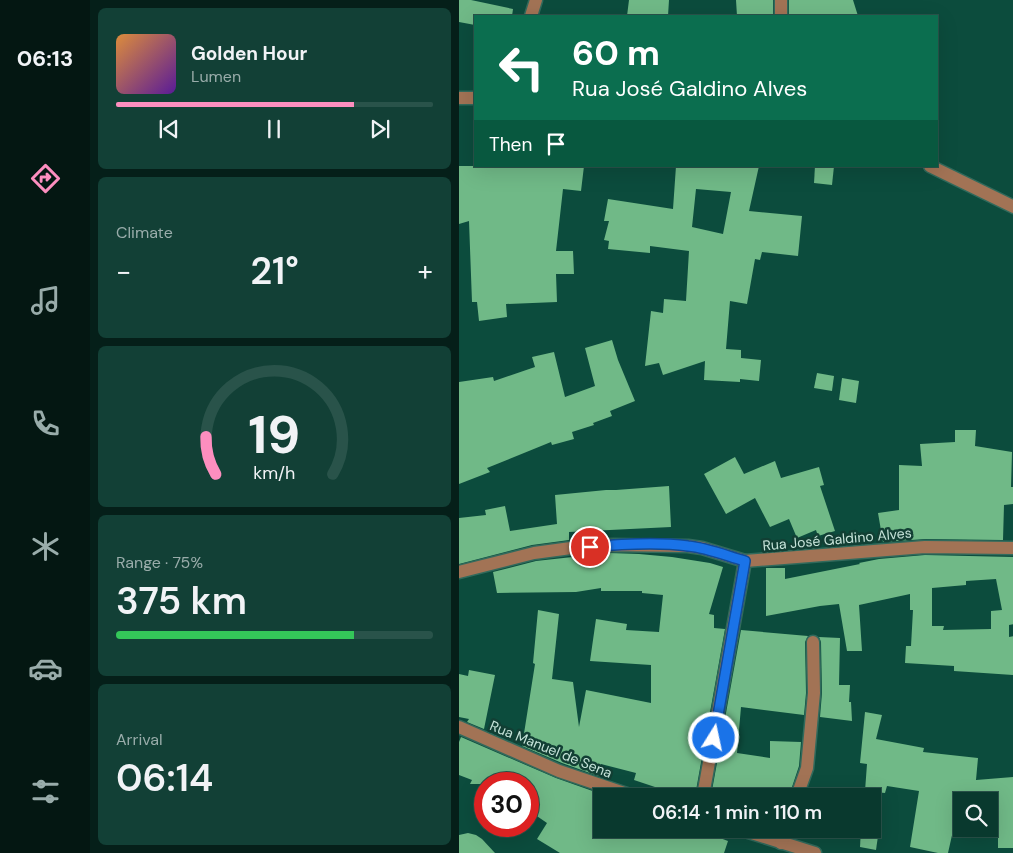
<!DOCTYPE html>
<html lang="en">
<head>
<meta charset="utf-8">
<style>
  body { margin:0; font-family:"DM Sans",sans-serif; background:#124036; color:#f1f3f6; height:100vh; display:flex; flex-direction:column; font-size:19px; white-space:nowrap }
  * { box-sizing:border-box; margin:0 }
  p { font-size:16px; color:#99acaa }
  .icon { flex:none; width:28px; height:28px; fill:none; stroke:currentColor; stroke-width:2; stroke-linecap:round; stroke-linejoin:round }
  .map { position:relative; flex:1; overflow:hidden }
  .drawer { display:flex; flex-direction:column; gap:8px; padding:8px; background:#051f19; width:369px }
  .drawer>* { flex:none }
  .banner { position:absolute; left:15px; top:15px; width:464px; height:152px; border-radius:0px; box-shadow:0 5px 20px #0002,0 0 0 1px #29534a; background:#0b6e4f; color:#fff; overflow:hidden }
  .tools { position:absolute; left:494px; top:792px; display:grid; gap:10px }
  .tools a { display:grid; place-items:center; width:45px; height:45px; border-radius:0px; background:#09392e; box-shadow:0 5px 20px #0002,0 0 0 1px #29534a; font-size:25px }
  .speed { position:absolute; left:15px; top:772px; display:flex; gap:10px; font-size:25px; font-weight:700; text-align:center }
  .speed>* { display:grid; place-content:center; width:65px; height:65px; border-radius:50%; background:#09392e; box-shadow:0 5px 20px #0002,0 0 0 1px #29534a; line-height:1 }
  .speed .limit { border:8px solid #d22; background:#fff; color:#111 }
  .pin { position:absolute; display:grid; place-items:center; width:42px; height:42px; color:#fff; margin:-21px; border:2px solid #fff; border-radius:50%; box-shadow:0 1px 5px #0007 }
  .me { position:absolute; width:55px; margin:-28px; rotate:10deg; stroke-linejoin:round; filter:drop-shadow(0 0 4px #0008) }
  .turn { display:flex; align-items:center; gap:18px; height:105px; padding:0 15px; font-size:22px }
  .turn .icon { width:65px; height:65px; stroke-width:2.5 }
  .turn b { display:block; font-size:35px; line-height:42px }
  .then { display:flex; align-items:center; height:48px; padding:0 15px; background:#0003; gap:10px; font-size:19px }
  .big { font-size:38px; font-weight:600; line-height:1.1 }
  .drawer .card { flex:1; display:flex; flex-direction:column; justify-content:center; gap:8px; min-width:0; padding:0 18px; border-radius:8px; background:#124036 }
  .drawer .dial { align-items:center; gap:0 }
  .dial svg { height:130px; overflow:visible; fill:none; stroke:#29534a; stroke-width:7; stroke-linecap:round; text-anchor:middle }
  .dial text { fill:#f1f3f6; stroke:none }
  .song { display:flex; align-items:center; gap:15px }
  .cover { width:60px; height:60px; border-radius:8px; background:linear-gradient(135deg,hsl(30 70% 55%),hsl(270 70% 35%)) }
  .played { height:5px; border-radius:2px; background:linear-gradient(90deg,#fd8ebf 75%,#29534a 75%) }
  .keys { display:flex; justify-content:space-around; direction:ltr }
  .heat { display:flex; justify-content:space-between; align-items:center; font-size:28px; direction:ltr }
  .charge { height:8px; border-radius:4px; background:linear-gradient(90deg,#34c759 75%,#29534a 0) }
  .trip { position:absolute; left:134px; top:788px; width:288px; height:50px; border-radius:0px; background:#09392e; box-shadow:0 5px 20px #0002,0 0 0 1px #29534a; font-weight:600; line-height:50px; text-align:center }
  main { display:flex; flex:1; min-height:0 }
  .menu { display:flex; flex-direction:column; width:90px; justify-content:space-around; align-items:center; background:#041712; color:#99acaa }
  .menu .icon { width:35px; height:35px }
  .menu .active { color:#fd8ebf }
  .menu b { font-size:22px; color:#f1f3f6 }
  .map>svg:first-child { display:block }
  .building { fill:#70b987; fill-rule:evenodd }
  .lines { fill:none; stroke-linecap:round; stroke-linejoin:round }
  .minor-casing { stroke:#316a5c; stroke-width:15 }
  .minor { stroke:#a27355; stroke-width:12 }
  .route-casing { stroke:#114b97; stroke-width:12 }
  .route { stroke:#1a73e8; stroke-width:9 }
  .labels { text-anchor:middle; dominant-baseline:central; stroke-width:5; stroke-linejoin:round; paint-order:stroke }
  .street-label { font-size:14px; fill:#c6e3d9; stroke:#123f34 }
</style>
</head>
<body>
<main>
<nav class="menu">
<b>06:13</b>
<svg class="icon active" aria-label="directions" viewBox="0 0 24 24"><path d="M12 3l9 9-9 9-9-9zM9 14v-3h6M13 9l2 2-2 2"/></svg>
<svg class="icon" aria-label="music" viewBox="0 0 24 24"><path d="M9 18V5l10-2v13"/><circle cx="6" cy="18" r="3"/><circle cx="16" cy="16" r="3"/></svg>
<svg class="icon" aria-label="phone" viewBox="0 0 24 24"><path d="M5 4h4l2 5-3 2q2 4 5 5l2-3 5 2v4C11 20 4 13 5 4z"/></svg>
<svg class="icon" aria-label="climate" viewBox="0 0 24 24"><path d="M12 3v18M4 7l16 10M4 17L20 7"/></svg>
<svg class="icon" aria-label="car" viewBox="0 0 24 24"><path d="M5 17H2v-5l4-1 3-4h7l3 4 3 1v5h-3M9 17h6M6 11h13"/><circle cx="7" cy="17" r="2"/><circle cx="17" cy="17" r="2"/></svg>
<svg class="icon" aria-label="filters" viewBox="0 0 24 24"><path d="M4 7h16M4 17h16"/><circle cx="9" cy="7" r="2"/><circle cx="15" cy="17" r="2"/></svg>
</nav>
<section class="drawer">
<div class="card">
<div class="song"><i class="cover"></i><div><b>Golden Hour</b><p>Lumen</p></div></div>
<div class="played"></div>
<div class="keys"><svg class="icon" aria-label="previous" viewBox="0 0 24 24"><path d="M18 5L8 12l10 7zM5 5v14"/></svg><svg class="icon" aria-label="pause" viewBox="0 0 24 24"><path d="M8 5v14M16 5v14"/></svg><svg class="icon" aria-label="next" viewBox="0 0 24 24"><path d="M6 5l10 7-10 7zM19 5v14"/></svg></div>
</div>
<div class="card"><p>Climate</p>
<div class="heat"><a>−</a><b class="big">21°</b><a>+</a></div>
</div>
<div class="card dial"><svg viewBox="0 0 100 80">
<path d="M14 69A42 42 0 1 1 86 69"/>
<path d="M14 69A42 42 0 0 1 8 46" stroke="#fd8ebf"/>
<text x="50" y="56" font-size="32" font-weight="700">19</text>
<text x="50" y="72" font-size="11">km/h</text>
</svg></div>
<div class="card"><p>Range · 75%</p><b class="big">375 km</b><div class="charge"></div></div>
<div class="card"><p>Arrival</p><b class="big">06:14</b></div>
</section>
<div class="map">
<svg width="555" height="853" viewBox="0 0 555 853">
  <rect width="100%" height="100%" fill="#0c4c3d"/>
  <!-- building -->
  <g class="building">
    <polygon points="0,0 12,0 54,9 53,16 16,16 16,25 0,22"/>
    <polygon points="170,0 210,0 209,16 168,16"/>
    <polygon points="277,0 314,0 314,16 278,16"/>
    <polygon points="330,0 394,0 399,16 330,16"/>
    <polygon points="0,166 125,166 122,191 104,189 97,251 114,251 115,274 97,274 98,302 47,304 48,317 20,321 18,302 13,302 10,221 0,224"/>
    <path d="M217,166h83l-10,45 53,5 -4,40 -36,-4 -2,8 -5,-1 -8,45 -17,-3 -4,48 15,1v8l20,2 -2,21 -19,-2v3l-36,-2 1,-19 -42,14 -4,-12 -14,3 6,-55 12,2 1,-14 22,2 3,-50 -39,-5v7l-42,-4 1,-8 -5,-1 5,-19h-5l4,-22 65,10zM237,189l35,3 -8,42 -31,-7z"/>
    <polygon points="356,166 375,166 373,185 355,183"/>
    <polygon points="153,340 159,360 176,401 151,411 153,416 134,423 135,425 113,432 115,439 93,445 92,442 28,468 31,472 0,484 0,382 34,377 35,381 76,367 73,357 95,352 106,397 136,386 126,348"/>
    <polygon points="358,373 375,376 373,391 355,388"/>
    <polygon points="383,378 400,381 397,403 380,400"/>
    <polygon points="496,430 517,430 516,446 553,452 552,487 555,487 555,504 545,505 544,540 466,539 424,542 419,513 440,510 440,465 463,466 461,444 496,442"/>
    <polygon points="276,457 285,474 316,461 322,478 360,467 365,485 361,486 376,531 359,536 357,530 338,538 330,519 311,527 296,498 267,514 245,474"/>
    <polygon points="210,486 212,527 110,532 110,540 73,545 0,564 0,518 27,515 26,510 46,506 51,531 98,524 96,495 147,490 157,490"/>
    <polygon points="150,553 180,554 213,557 251,563 264,567 250,614 255,615 255,628 266,629 236,796 219,796 204,793 205,790 175,780 177,773 142,764 142,777 103,763 63,746 76,664 74,663 79,610 100,614 93,679 114,682 120,727 127,690 192,703 192,665 131,661 137,619 168,624 167,630 200,632 204,595 183,593 183,591 142,591 142,588 117,592 38,593 34,572 77,561"/>
    <path d="M466,555l89,2v67l-5,1v12l5,-1v39l-60,-4v-5l-49,-3 1,-17h5l2,-36h-3v-16l-51,11 3,46h-15l-8,-47 -19,2 -54,10v-48h19v11l75,-15 -1,-1 20,-4zM537,579l6,31 -11,1v18l-48,1 1,-4h-12v-38l34,-3v-4z"/>
    <polygon points="282,630 349,636 346,642 347,693 345,715 282,707 278,753 311,758 311,741 342,742 340,766 330,796 289,790 288,796 252,796"/>
    <polygon points="360,637 381,638 380,685 391,685 390,702 392,702 393,721 361,717 363,693 362,642"/>
    <polygon points="10,670 36,675 25,729 8,722 10,719 0,717 0,674 9,676"/>
    <polygon points="406,712 423,715 417,739 465,748 464,752 519,758 517,780 555,777 555,848 539,848 539,827 530,827 534,806 530,806 530,801 502,801 502,804 500,804 489,853 479,853 451,847 460,791 428,786 426,793 406,791 408,764 401,763"/>
    <polygon points="2,737 97,778 142,794 142,829 255,829 253,835 269,841 265,853 101,853 78,839 88,823 69,810 69,784 11,784 13,780 0,775 0,742"/>
    <polygon points="402,829 420,829 417,850 401,847"/>
    <polygon points="9,833 17,835 23,839 36,853 0,853 0,835"/>
  </g>
  <g class="lines">
    <!-- minor casing -->
    <g class="minor-casing">
      <g id="minor">
        <polyline points="72,16 77,0"/>
        <polyline points="322,16 322,0"/>
        <polyline points="0,98 16,98"/>
        <polyline points="471,166 555,207"/>
        <polyline points="0,572 75,553 112,548 150,545 229,546 243,548 286,561 466,547 555,548"/>
        <polyline points="0,727 100,771 174,796"/>
        <polyline points="244,796 286,561"/>
        <polyline points="338,796 348,768 355,693 354,642"/>
        <polyline points="280,829 356,853"/>
        <polyline points="322,843 327,829"/>
      </g>
    </g>
    <!-- minor -->
    <use href="#minor" class="minor"/>
  </g>
  <g class="lines">
    <!-- route casing -->
    <g class="route-casing">
      <path id="route" d="M131,547c32,-3 67,-5 98,-1 20,2 39,10 57,15l-31,177"/>
    </g>
    <!-- route -->
    <use href="#route" class="route"/>
  </g>
  <g class="labels">
    <!-- street labels -->
    <g class="street-label">
      <text transform="translate(378 539) rotate(-5)">Rua José Galdino Alves</text>
      <text transform="translate(92 749) rotate(22)">Rua Manuel de Sena</text>
    </g>
  </g>
</svg>
<div class="tools">
<a><svg class="icon" aria-label="search" viewBox="0 0 24 24"><circle cx="10" cy="10" r="6"/><path d="M15 15l6 6"/></svg></a>
</div>
<div class="speed"><div class="limit">30</div></div>
<div class="pin" style="left:131px;top:547px;background:#d93025"><svg class="icon" aria-label="arrive" viewBox="0 0 24 24"><path d="M6 21V4h12l-3 4 3 4H6"/></svg></div>
<svg class="me" style="left:255px;top:738px" viewBox="-20 -20 40 40"><circle r="17" fill="#1a73e8" stroke="#fff" stroke-width="3"/><path d="M0-11L8 9 0 5-8 9z" fill="#fff"/></svg>
<div class="trip">06:14 · 1 min · 110 m</div>
<div class="banner">
<div class="turn"><svg class="icon" aria-label="left" viewBox="0 0 24 24"><path d="M17 20v-9H6M10 6l-5 5 5 5"/></svg><div><b>60 m</b>Rua José Galdino Alves</div></div>
<div class="then">Then<svg class="icon" aria-label="arrive" viewBox="0 0 24 24"><path d="M6 21V4h12l-3 4 3 4H6"/></svg></div>
</div>
</div>
</main>
</body>
</html>
